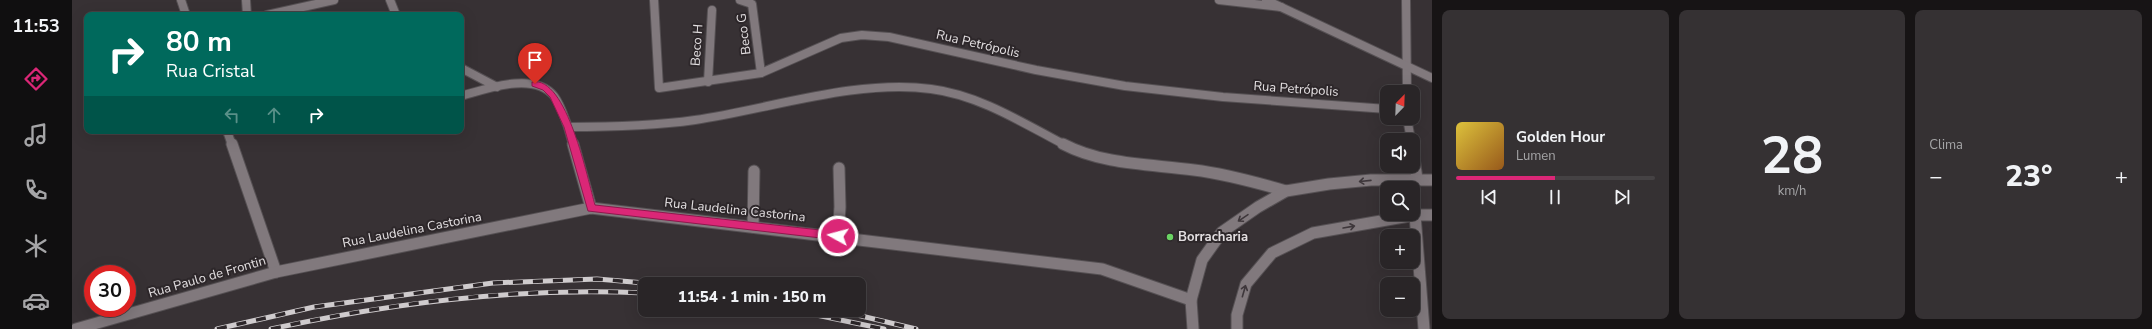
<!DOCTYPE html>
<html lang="pt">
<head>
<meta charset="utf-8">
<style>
  body { margin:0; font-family:"Nunito Sans",sans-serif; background:#353133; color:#f1f3f6; height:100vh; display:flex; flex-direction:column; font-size:15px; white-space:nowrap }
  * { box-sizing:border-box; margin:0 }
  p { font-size:13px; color:#a5a5a7 }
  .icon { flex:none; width:22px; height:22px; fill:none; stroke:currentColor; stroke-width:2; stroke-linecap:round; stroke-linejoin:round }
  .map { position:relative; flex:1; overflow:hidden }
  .details { display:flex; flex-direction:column; gap:10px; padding:10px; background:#171415; width:720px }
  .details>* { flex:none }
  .guide { position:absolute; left:12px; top:12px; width:380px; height:122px; border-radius:8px; box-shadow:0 4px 16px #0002,0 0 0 1px #454244; background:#00695c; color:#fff; overflow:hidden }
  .needle { width:26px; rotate:23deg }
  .controls { position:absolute; left:1308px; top:85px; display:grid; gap:8px }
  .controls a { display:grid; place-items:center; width:40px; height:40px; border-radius:8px; background:#292527; box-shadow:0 4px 16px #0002,0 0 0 1px #454244; font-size:20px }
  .speed { position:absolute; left:12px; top:265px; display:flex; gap:8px; font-size:20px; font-weight:700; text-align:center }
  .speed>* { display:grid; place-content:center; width:52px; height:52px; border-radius:50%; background:#292527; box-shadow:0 4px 16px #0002,0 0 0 1px #454244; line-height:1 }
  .speed .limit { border:6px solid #d22; background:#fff; color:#111 }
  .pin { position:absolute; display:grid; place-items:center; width:34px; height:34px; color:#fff; margin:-41px -17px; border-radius:50% 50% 50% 0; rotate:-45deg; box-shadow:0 0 4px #0007 }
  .pin .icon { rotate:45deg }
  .me { position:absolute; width:44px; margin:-22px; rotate:277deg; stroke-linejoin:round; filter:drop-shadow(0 0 3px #0008) }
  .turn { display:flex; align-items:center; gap:14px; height:84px; padding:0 16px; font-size:18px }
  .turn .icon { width:52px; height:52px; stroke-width:2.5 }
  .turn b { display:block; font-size:28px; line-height:34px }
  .lanes { display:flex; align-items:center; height:38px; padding:0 16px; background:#0003; justify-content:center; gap:20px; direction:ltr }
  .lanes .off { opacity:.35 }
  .big { font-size:30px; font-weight:800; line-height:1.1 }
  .details .widget { flex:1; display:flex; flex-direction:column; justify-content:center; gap:6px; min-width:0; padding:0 14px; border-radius:8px; background:#353133 }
  .details .dial { align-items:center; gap:0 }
  .dial b { font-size:52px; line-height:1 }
  .song { display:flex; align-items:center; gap:12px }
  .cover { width:48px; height:48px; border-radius:6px; background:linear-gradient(135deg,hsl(50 70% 55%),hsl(30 70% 35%)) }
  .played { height:4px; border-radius:2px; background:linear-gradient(90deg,#db2777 50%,#454244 50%) }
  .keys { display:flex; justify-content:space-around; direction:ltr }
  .heat { display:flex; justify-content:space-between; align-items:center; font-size:22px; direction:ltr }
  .details .tiles { flex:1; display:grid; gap:10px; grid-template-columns:repeat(3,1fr) }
  .trip { position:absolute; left:566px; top:277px; width:228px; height:40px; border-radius:8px; background:#292527; box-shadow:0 4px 16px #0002,0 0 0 1px #454244; font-weight:800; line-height:40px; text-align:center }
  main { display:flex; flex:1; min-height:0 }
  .tab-bar { display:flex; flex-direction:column; width:72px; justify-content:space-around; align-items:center; background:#100f10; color:#a5a5a7 }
  .tab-bar .icon { width:28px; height:28px }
  .tab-bar .active { color:#db2777 }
  .tab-bar b { font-size:18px; color:#f1f3f6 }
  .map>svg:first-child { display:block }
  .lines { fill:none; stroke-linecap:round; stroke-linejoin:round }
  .street-far1-casing { stroke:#555053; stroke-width:10 }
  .street-casing { stroke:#555053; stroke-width:13 }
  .secondary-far1-casing { stroke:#555053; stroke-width:10 }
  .secondary-casing { stroke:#555053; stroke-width:13 }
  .street-far1 { stroke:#81797d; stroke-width:8 }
  .street { stroke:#81797d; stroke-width:11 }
  .secondary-far1 { stroke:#81797d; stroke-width:8 }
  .secondary { stroke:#81797d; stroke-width:11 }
  .rail-casing { stroke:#cfcbcd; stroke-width:5 }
  .rail { stroke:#2d272a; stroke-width:3.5; stroke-dasharray:10; stroke-linecap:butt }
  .oneway { stroke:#3e373b }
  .route { fill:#db2777; stroke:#8e194d }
  .poi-dot { fill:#6ad363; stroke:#2d272a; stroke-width:1.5 }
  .labels { text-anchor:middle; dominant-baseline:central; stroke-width:4; stroke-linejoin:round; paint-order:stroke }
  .street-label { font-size:13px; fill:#e3dfe1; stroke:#2d272a }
  .poi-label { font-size:13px; font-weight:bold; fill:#e3dfe1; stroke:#2d272a; text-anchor:start }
</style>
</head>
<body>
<main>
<nav class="tab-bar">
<b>11:53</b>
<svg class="icon active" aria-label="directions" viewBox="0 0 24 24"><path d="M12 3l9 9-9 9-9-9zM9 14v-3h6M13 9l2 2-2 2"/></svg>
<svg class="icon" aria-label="music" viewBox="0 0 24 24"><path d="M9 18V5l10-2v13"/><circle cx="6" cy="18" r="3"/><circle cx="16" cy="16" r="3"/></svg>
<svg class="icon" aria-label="phone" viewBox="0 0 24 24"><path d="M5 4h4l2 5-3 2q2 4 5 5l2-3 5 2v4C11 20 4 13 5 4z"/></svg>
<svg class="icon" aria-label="climate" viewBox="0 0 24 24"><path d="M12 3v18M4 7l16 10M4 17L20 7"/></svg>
<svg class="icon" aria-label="car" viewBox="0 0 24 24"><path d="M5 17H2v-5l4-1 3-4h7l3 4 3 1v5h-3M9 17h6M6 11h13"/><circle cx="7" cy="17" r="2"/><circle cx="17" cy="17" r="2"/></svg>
</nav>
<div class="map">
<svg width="1360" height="329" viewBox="0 0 1360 329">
  <rect width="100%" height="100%" fill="#373134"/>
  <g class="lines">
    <!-- street-far1 casing -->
    <g class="street-far1-casing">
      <g id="street-far1">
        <polyline points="109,0 114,15"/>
        <polyline points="174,0 175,15"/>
        <polyline points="318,0 324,15"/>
        <polyline points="582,0 587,88 689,73 769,38 790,35 817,37 964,70 1053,86 1151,97 1315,109"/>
        <polyline points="668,0 680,4 689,73"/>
        <polyline points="1147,0 1209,7"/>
        <polyline points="1334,0 1335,92"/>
        <polyline points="195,15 262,0"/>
        <polyline points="389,68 425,87"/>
        <polyline points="636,82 640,10"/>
        <path d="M389,96c25,-7 73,-25 93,0 7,9 10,21 14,31 42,0 85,-1 127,-7 75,-11 161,-41 236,-31 48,6 92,34 134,56"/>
        <polyline points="1335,118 1339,140"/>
        <polyline points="496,127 501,145"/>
        <polyline points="155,131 160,145"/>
      </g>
    </g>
    <!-- street casing -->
    <g class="street-casing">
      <g id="street">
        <polyline points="160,144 204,272"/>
        <polyline points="501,144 519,208"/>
        <path d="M991,144c40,21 87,20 131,26 32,4 61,12 92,21"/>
        <polyline points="1341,151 1345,179"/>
        <polyline points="1343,215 1352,329"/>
        <polyline points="681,227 682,171"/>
        <polyline points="766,236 768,207 767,168"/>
        <polyline points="4,329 204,272 519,208 1030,269 1119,300"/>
      </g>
    </g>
    <!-- secondary-far1 casing -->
    <g class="secondary-far1-casing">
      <polyline id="secondary-far1" points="1194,0 1360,78"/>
    </g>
    <!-- secondary casing -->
    <g class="secondary-casing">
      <g id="secondary">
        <polyline points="1121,329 1119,300 1130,260 1150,232 1186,207 1214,191 1257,184 1299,180 1360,180"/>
        <polyline points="1165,329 1165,315 1174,284 1200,253 1241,233 1343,215 1360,215"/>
      </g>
    </g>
    <!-- street-far1 -->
    <use href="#street-far1" class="street-far1"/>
    <!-- street -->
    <use href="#street" class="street"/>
    <!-- secondary-far1 -->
    <use href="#secondary-far1" class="secondary-far1"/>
    <!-- secondary -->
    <use href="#secondary" class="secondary"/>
    <!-- rail casing -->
    <g class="rail-casing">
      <g id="rail">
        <polyline points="720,310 812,329"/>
        <polyline points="764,310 844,329"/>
        <polyline points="145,329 242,307 421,283 525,279 585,284"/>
        <path d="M199,329c124,-27 247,-42 374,-36"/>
      </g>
    </g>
    <!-- rail -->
    <use href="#rail" class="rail"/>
  </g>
  <!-- one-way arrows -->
  <defs><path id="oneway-shaft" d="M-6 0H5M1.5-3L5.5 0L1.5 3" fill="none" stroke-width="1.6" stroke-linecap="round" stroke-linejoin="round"/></defs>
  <g class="oneway">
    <use href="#oneway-shaft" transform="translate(1293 181) rotate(174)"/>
    <use href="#oneway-shaft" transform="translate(1171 218) rotate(146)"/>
    <use href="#oneway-shaft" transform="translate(1277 227) rotate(-10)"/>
    <use href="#oneway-shaft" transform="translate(1172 291) rotate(-74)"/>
  </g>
  <!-- route -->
  <path class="route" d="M460,82c35,-7 56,99 63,123l243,27 5,4 -5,4 -250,-29 -24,-84 -14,-30 -7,-7 -11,-4z"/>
  <!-- markers -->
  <circle class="poi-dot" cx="1098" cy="237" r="4"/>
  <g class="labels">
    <!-- street labels -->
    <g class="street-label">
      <text transform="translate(672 34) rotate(-97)">Beco G</text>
      <text transform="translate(906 44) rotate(13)">Rua Petrópolis</text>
      <text transform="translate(625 45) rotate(-86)">Beco H</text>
      <text transform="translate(1224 89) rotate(4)">Rua Petrópolis</text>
      <text transform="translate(663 210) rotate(6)">Rua Laudelina Castorina</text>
      <text transform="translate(340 230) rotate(-11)">Rua Laudelina Castorina</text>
      <text transform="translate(135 277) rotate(-16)">Rua Paulo de Frontin</text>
    </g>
    <!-- poi labels -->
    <g class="poi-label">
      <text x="1106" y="237">Borracharia</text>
    </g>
  </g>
</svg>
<div class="controls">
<a><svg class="needle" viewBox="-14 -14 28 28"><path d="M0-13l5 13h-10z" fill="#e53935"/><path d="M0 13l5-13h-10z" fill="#a5a5a7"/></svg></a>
<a><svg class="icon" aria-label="sound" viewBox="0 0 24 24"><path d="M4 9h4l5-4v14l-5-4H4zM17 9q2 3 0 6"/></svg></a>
<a><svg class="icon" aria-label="search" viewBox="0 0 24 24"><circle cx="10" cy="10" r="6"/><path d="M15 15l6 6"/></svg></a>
<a>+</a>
<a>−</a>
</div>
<div class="speed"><div class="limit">30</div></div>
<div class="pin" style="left:463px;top:84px;background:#d93025"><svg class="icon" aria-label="arrive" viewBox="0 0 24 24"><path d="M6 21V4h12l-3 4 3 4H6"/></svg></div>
<svg class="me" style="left:766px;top:236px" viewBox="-20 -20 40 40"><circle r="17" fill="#db2777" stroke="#fff" stroke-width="3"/><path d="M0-11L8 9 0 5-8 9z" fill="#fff"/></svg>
<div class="trip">11:54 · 1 min · 150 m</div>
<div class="guide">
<div class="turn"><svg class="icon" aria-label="right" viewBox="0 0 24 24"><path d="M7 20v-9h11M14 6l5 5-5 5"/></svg><div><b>80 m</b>Rua Cristal</div></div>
<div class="lanes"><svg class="icon off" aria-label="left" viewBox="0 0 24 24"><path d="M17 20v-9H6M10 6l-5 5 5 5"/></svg><svg class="icon off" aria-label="ahead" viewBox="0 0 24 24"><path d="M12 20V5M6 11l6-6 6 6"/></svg><svg class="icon" aria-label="right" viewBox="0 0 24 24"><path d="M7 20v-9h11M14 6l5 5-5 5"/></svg></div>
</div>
</div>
<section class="details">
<div class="tiles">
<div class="widget">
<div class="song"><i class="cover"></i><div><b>Golden Hour</b><p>Lumen</p></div></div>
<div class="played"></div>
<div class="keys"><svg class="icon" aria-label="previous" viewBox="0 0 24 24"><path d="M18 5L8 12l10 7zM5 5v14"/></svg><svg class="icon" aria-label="pause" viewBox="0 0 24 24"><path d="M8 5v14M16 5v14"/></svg><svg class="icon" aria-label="next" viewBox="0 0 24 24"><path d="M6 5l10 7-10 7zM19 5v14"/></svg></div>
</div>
<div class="widget dial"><b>28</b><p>km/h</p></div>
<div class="widget"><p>Clima</p>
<div class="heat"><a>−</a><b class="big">23°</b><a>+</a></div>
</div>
</div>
</section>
</main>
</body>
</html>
